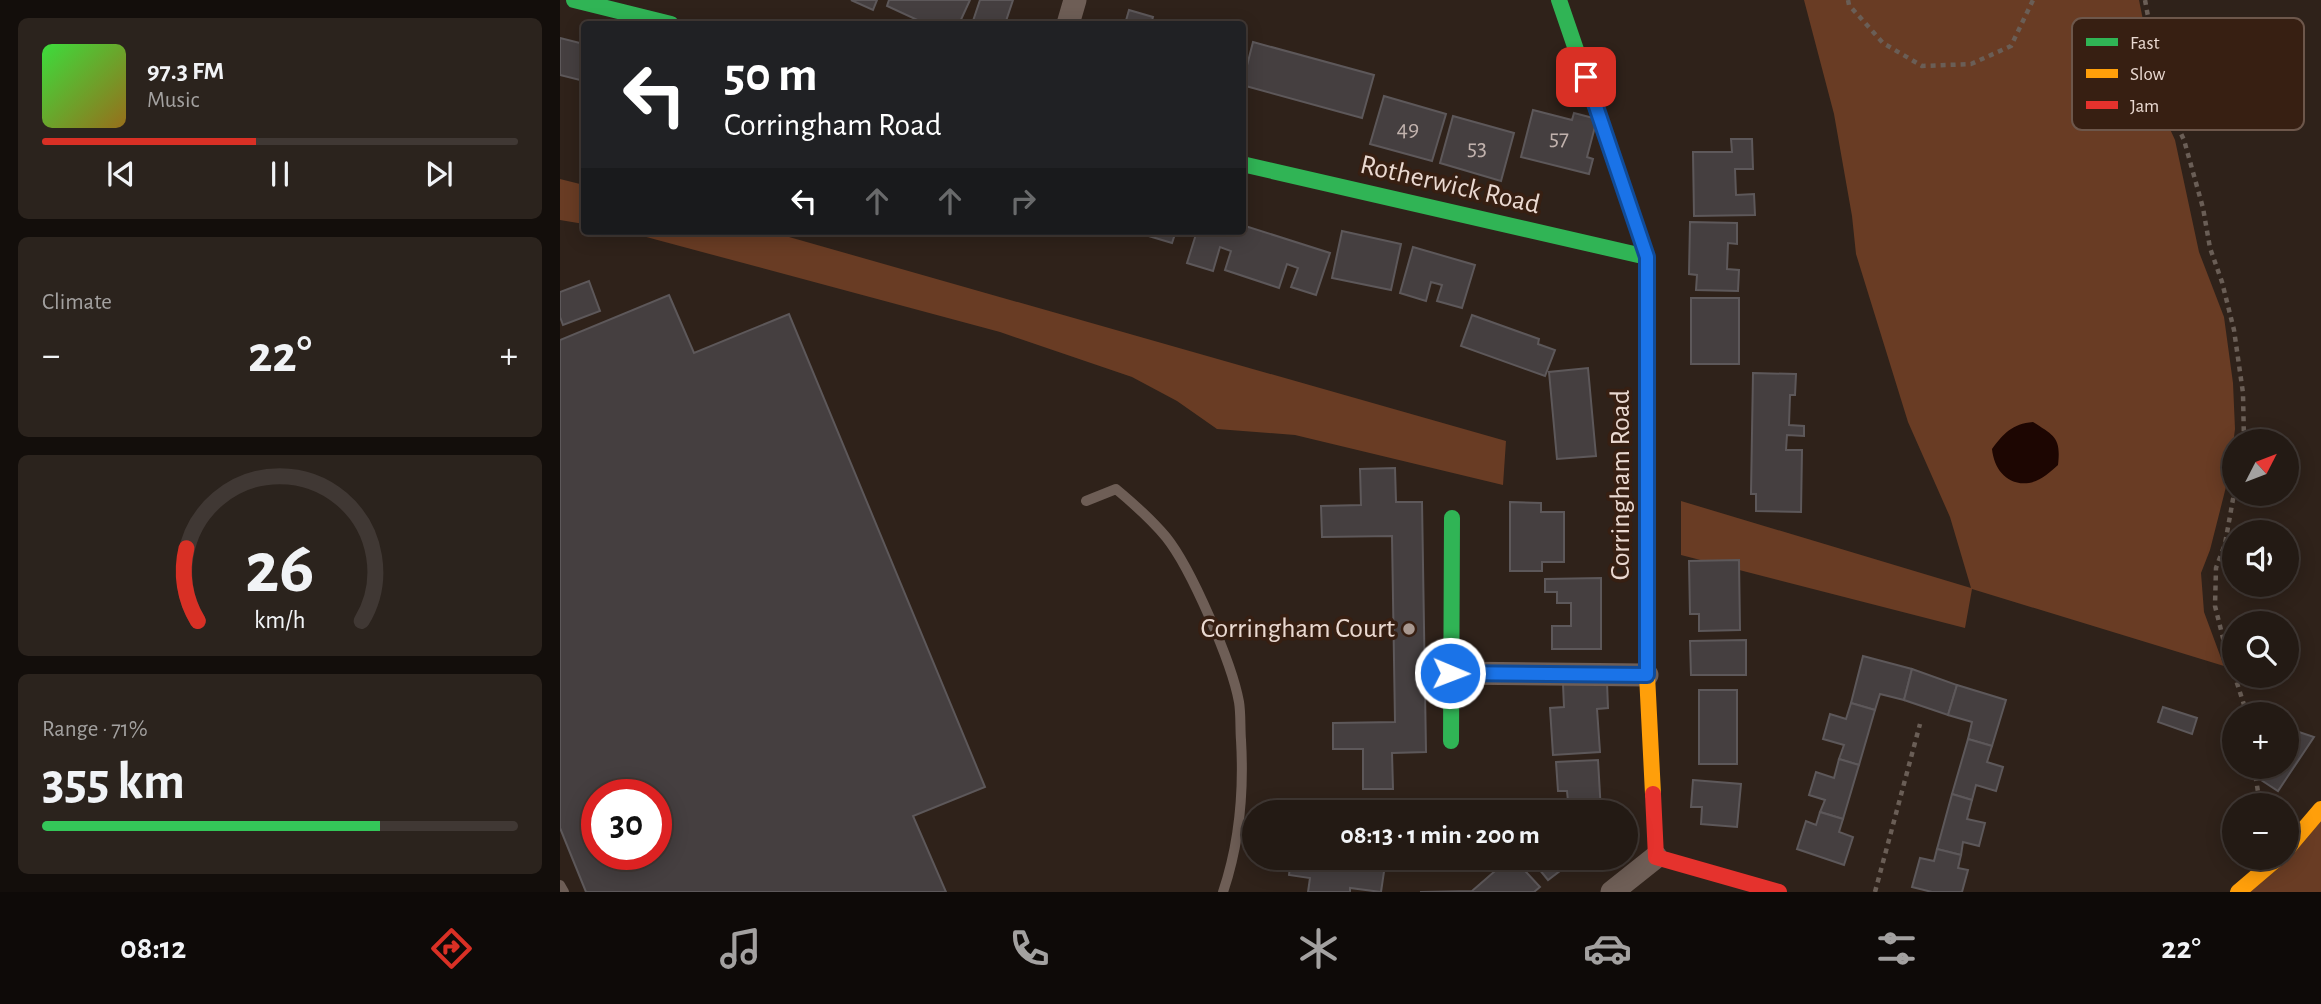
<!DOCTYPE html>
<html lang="en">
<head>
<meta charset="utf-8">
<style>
  body { margin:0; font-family:"Alegreya Sans",sans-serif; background:#2b231d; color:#f1f3f6; height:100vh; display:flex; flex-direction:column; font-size:26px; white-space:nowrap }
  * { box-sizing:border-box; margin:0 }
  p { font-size:23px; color:#a3a1a0 }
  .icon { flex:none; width:38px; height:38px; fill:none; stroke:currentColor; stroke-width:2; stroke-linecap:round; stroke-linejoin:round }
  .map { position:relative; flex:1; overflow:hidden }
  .side { display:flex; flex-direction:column; gap:18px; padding:18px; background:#130e0b; width:560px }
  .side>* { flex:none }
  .guide { position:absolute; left:21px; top:21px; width:665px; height:214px; border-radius:7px; box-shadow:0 4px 18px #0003,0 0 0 2px #403834; background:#202124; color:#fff; overflow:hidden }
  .needle { width:46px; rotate:48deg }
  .controls { position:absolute; left:1662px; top:429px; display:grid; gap:14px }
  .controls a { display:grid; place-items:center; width:77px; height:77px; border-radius:50%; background:#231a14; box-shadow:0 4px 18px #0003,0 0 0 2px #403834; font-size:35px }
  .speed { position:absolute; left:21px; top:779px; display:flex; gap:14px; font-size:35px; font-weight:700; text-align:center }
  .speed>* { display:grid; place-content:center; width:91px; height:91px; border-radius:50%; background:#231a14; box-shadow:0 4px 18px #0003,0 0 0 2px #403834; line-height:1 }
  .speed .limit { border:10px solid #d22; background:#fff; color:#111 }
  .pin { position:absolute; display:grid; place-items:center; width:60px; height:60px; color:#fff; margin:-30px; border-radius:14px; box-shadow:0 4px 10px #0006 }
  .me { position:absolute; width:77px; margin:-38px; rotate:91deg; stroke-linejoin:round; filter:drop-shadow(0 0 5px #0008) }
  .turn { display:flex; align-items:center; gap:24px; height:147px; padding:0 28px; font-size:32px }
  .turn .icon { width:91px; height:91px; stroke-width:2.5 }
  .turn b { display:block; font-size:49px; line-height:60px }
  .lanes { display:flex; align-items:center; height:66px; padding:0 28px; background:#0003; justify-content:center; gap:35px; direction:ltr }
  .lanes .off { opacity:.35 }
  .big { font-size:52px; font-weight:700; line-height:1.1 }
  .side .tile { flex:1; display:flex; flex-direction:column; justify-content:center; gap:10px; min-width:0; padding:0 24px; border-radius:10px; background:#2b231d }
  .side .dial { align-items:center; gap:0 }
  .dial svg { height:182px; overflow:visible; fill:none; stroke:#403834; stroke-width:7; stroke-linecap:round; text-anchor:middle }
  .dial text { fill:#f1f3f6; stroke:none }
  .song { display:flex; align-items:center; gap:21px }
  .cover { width:84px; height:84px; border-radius:10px; background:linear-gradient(135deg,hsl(120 70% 55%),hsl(40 70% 35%)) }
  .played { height:7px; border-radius:4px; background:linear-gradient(90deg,#d93025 45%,#403834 45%) }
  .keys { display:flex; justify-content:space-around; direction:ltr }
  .heat { display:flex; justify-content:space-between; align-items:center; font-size:38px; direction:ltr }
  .charge { height:10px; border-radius:5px; background:linear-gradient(90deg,#34c759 71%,#403834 0) }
  .trip { position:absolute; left:682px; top:800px; width:396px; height:70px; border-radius:35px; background:#231a14; box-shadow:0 4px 18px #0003,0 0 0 2px #403834; font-weight:700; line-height:70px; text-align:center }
  .tabs { display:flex; height:112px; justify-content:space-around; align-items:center; background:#0e0a08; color:#a3a1a0 }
  .tabs .icon { width:49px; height:49px }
  .tabs .selected { color:#d93025 }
  .tabs b { font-size:32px; color:#f1f3f6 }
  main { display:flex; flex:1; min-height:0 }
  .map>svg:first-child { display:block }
  .green { fill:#693c24 }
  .water { fill:#1d0602 }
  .building { fill:#453f40; stroke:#5d585a; stroke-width:2; fill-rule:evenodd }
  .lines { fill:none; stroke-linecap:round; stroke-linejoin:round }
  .path { stroke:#6a5e56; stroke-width:4.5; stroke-dasharray:5 5; stroke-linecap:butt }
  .lane { stroke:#6e5e56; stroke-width:10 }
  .street { stroke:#6e5e56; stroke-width:23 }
  .fast { stroke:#30b455; stroke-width:16 }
  .slow { stroke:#ff9f0a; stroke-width:16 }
  .jam { stroke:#e5322d; stroke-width:16 }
  .route-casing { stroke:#114b97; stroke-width:18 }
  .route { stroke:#1a73e8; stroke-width:12 }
  .poi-dot { fill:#a99991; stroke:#371f12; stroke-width:2.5 }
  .labels { text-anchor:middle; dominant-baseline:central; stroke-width:7; stroke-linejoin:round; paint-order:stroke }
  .number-label { font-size:24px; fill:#c1b2ad }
  .street-label { font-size:28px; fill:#ead9d1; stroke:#371f12 }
  .poi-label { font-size:28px; fill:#ead9d1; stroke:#371f12; text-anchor:end }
  .key { fill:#371f12; stroke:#6d574b; stroke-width:2 }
  .key-label { font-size:19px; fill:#ead9d1 }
</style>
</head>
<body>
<main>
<section class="side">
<div class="tile">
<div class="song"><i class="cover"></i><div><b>97.3 FM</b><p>Music</p></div></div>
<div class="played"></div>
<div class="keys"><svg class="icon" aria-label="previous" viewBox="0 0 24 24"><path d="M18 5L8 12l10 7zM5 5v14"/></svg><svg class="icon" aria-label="pause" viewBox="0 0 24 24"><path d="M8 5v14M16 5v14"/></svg><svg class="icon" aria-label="next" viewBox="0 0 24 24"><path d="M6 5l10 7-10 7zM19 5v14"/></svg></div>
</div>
<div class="tile"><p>Climate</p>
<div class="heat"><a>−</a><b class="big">22°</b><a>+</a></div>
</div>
<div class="tile dial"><svg viewBox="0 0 100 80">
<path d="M14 69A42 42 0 1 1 86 69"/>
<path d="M14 69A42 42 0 0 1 9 37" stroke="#d93025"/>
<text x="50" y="56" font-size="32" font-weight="700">26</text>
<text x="50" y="72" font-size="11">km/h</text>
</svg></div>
<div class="tile"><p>Range · 71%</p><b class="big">355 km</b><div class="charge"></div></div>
</section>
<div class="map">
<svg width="1761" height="892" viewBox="0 0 1761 892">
  <rect width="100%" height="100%" fill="#2f221a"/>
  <!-- green -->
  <g class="green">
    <polygon points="1244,0 1579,0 1593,70 1594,95 1591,104 1599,105 1615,140 1639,252 1664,317 1673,383 1675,429 1669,475 1650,550 1641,573 1644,612 1664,666 1412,589 1405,628 1121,555 1121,501 1411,588 1390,517 1348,422 1296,254 1292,216 1274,114"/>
    <polygon points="0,179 24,185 24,224 0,220"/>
    <polygon points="64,231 208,231 946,441 943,485 735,435 657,429 617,401 572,377 440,332"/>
    <polygon points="1761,809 1761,892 1678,892"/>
  </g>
  <!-- water -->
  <path class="water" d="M1473,422c22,14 28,16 25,43 -8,7 -17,16 -29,18 -22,3 -35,-14 -37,-34 12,-16 20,-25 41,-27z"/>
  <!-- building -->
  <g class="building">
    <polygon points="291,0 317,0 313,10"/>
    <polygon points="329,0 410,0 399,24 366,24 327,6"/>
    <polygon points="420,0 453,0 445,24 412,24"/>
    <polygon points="569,10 593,17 591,24 565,24"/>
    <polygon points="0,38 24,44 24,81 0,75"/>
    <polygon points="693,42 814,75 802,118 682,85"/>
    <polygon points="824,96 886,114 872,161 810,144"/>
    <polygon points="973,110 1012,120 1014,113 1037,119 1027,157 1033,159 1029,174 961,157"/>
    <polygon points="893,116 954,133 941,181 880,163"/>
    <polygon points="1171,139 1192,139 1193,169 1175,169 1176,195 1194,194 1195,215 1134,216 1133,152 1172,152"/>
    <polygon points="1130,222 1177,223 1177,244 1168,243 1167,269 1179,270 1178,291 1136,290 1137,275 1129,274"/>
    <polygon points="682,225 770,253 756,295 731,287 738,268 727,264 719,288 665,270 671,251 660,247 653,271 627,263 637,231 682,231"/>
    <polygon points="583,231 616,231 612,243 582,234"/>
    <polygon points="782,231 841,244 831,290 772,278"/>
    <polygon points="853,247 915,265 902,308 877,301 882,285 871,282 866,301 840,293"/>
    <polygon points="29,281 40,311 3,325 0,317 0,292"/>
    <path d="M109,295l25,58 95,-39 196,473 -72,29 33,76h-360l-26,-64v-488zM37,794h59v60h-59z"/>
    <rect x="1131" y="298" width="48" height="66"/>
    <polygon points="912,315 979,339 978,344 995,350 985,376 901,346"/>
    <polygon points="1028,368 1036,456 997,459 989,372"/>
    <polygon points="1193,373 1236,374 1235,395 1230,395 1229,425 1244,426 1244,436 1227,435 1226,450 1242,450 1241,512 1196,511 1196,494 1191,494"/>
    <polygon points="835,468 836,502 862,502 866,752 832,753 833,789 803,789 803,749 773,749 773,723 835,722 832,536 762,537 761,506 801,505 800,469"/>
    <polygon points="950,502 981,503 981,512 1004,512 1004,562 982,562 982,571 950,571"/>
    <polygon points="1179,560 1180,630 1139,631 1139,614 1130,614 1129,561"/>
    <polygon points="1041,578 1041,649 992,649 992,626 1011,626 1011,603 997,603 997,592 985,592 985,579"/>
    <polygon points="1186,640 1186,675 1131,675 1130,641"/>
    <polygon points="1303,656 1352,669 1344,700 1320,694 1315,710 1291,703"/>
    <polygon points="1352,669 1397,685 1388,715 1344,700"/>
    <polygon points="1047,682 1048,708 1037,709 1040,752 993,755 990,708 1004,707 1003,684"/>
    <polygon points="1397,685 1446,700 1432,746 1408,739 1412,722 1388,715"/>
    <rect x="1139" y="690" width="38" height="74"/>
    <polygon points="1291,703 1315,710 1299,765 1279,759 1284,745 1263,739 1270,714 1286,719"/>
    <polygon points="1603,707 1637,718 1632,734 1598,722"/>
    <polygon points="1727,728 1754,737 1718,791 1701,780 1709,766 1727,766"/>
    <polygon points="1408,739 1432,746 1427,762 1443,767 1436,791 1416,785 1412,800 1392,794"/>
    <polygon points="1279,759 1299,765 1283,819 1260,812 1265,800 1249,795 1256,772 1274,778"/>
    <polygon points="1038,760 1041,812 1009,812 1007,791 998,791 996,762"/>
    <polygon points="1133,780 1181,784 1177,827 1141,824 1142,807 1131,807"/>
    <polygon points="1392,794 1412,800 1407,819 1425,823 1419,846 1403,842 1401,855 1377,849"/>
    <polygon points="1260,812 1283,819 1279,832 1293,837 1284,865 1237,849 1246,821 1256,825"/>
    <polygon points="1377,849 1401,855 1398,868 1408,870 1402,892 1372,892 1352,887 1360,858 1374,861"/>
    <polygon points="731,858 826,858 821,892 790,888 790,892 748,892 750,878 729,875"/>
    <polygon points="950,858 953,858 980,887 974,892 860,892 912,891"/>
    <polygon points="970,858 1017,858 988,880"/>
  </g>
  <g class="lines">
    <!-- path -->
    <g class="path">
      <polyline points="1288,0 1289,5 1323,43 1362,66 1411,64 1451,46 1473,0"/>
      <polyline points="1585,0 1602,93 1624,140 1643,208 1650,248 1662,282 1674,330 1683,393 1684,441"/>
      <polyline points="1675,488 1665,544 1656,568 1655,606 1665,646 1687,714"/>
      <polyline points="1694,766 1700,805"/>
      <polyline points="1315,892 1360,724"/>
    </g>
    <!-- lane -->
    <g class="lane">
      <path d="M526,501l30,-12c18,15 35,30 50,48 25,31 66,126 73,165 2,12 1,26 2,38 3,52 -1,102 -18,152"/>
      <polyline points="0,885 4,892"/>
    </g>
    <!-- street -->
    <g class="street">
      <polyline points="508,24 515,0"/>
      <polyline points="890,673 1087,675"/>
      <polyline points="1052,892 1096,857"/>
    </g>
    <!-- fast -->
    <g class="fast">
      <polyline points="14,0 111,24"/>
      <polyline points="999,0 1087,257 1087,406"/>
      <polyline points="682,164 1087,257"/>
      <polyline points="891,741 892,518"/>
    </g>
    <!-- slow -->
    <g class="slow">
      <polyline points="1087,406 1087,675 1093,794"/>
      <polyline points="1727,849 1761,809"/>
      <polyline points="1678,892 1718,858"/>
    </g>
    <!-- jam -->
    <polyline class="jam" points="1093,794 1096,857 1219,892"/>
  </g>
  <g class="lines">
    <!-- route casing -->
    <g class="route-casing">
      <polyline id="route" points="890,673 1087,675 1087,257 1026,77"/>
    </g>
    <!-- route -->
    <use href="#route" class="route"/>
  </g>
  <!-- markers -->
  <circle class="poi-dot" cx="849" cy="629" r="7"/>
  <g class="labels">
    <!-- number labels -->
    <g class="number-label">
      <text x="848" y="129">49</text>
      <text x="999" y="138">57</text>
      <text x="917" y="148">53</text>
    </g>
    <!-- street labels -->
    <g class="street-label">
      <text transform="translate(890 185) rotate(13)">Rotherwick Road</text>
      <text transform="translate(1061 485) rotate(-90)">Corringham Road</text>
    </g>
    <!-- poi labels -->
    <g class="poi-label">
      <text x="835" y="629">Corringham Court</text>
    </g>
  </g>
  <!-- legend -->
  <rect x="1512" y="18" width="232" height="112" rx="10" class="key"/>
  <rect x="1526" y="38" width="32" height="8" fill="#30b455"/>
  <rect x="1526" y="69" width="32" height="9" fill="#ff9f0a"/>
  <rect x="1526" y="101" width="32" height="8" fill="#e5322d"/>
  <g class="key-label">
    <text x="1570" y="49">Fast</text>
    <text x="1570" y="80">Slow</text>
    <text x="1570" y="112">Jam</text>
  </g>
</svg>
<div class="controls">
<a><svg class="needle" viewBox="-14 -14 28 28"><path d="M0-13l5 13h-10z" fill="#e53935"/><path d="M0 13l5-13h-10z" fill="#a3a1a0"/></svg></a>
<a><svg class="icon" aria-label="sound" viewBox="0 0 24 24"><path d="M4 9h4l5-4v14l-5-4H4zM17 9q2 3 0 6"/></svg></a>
<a><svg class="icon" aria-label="search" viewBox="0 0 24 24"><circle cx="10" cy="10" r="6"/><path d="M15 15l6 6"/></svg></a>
<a>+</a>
<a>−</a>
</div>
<div class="speed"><div class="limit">30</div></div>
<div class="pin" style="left:1026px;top:77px;background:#d93025"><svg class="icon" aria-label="arrive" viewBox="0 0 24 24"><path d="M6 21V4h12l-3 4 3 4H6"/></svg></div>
<svg class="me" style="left:890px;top:673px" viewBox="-20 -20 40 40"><circle r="17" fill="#1a73e8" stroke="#fff" stroke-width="3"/><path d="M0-11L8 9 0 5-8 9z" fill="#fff"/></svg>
<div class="trip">08:13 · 1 min · 200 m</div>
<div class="guide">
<div class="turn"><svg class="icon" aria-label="left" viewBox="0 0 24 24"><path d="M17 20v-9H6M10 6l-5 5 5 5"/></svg><div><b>50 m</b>Corringham Road</div></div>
<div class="lanes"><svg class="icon" aria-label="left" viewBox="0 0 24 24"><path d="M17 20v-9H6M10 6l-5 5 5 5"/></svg><svg class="icon off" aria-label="ahead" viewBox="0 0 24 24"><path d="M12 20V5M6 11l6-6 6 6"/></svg><svg class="icon off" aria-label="ahead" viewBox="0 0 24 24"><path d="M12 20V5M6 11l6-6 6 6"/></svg><svg class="icon off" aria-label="right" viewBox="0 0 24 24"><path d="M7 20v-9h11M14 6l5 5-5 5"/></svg></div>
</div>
</div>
</main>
<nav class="tabs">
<b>08:12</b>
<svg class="icon selected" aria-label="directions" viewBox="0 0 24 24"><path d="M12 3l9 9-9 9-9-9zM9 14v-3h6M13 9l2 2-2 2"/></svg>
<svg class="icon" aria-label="music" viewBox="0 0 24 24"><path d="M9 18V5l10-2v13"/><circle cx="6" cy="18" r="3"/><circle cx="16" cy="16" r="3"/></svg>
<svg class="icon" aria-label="phone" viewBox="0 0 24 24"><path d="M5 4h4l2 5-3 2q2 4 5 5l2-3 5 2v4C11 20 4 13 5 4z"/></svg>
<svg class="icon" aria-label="climate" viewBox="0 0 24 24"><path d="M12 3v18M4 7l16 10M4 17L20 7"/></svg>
<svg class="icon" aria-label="car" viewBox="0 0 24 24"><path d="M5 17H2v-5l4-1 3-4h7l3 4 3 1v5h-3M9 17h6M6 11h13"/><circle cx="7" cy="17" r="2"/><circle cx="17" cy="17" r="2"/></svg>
<svg class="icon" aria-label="filters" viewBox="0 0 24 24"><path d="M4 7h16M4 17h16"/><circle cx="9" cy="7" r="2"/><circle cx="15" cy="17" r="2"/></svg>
<b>22°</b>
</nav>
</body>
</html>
